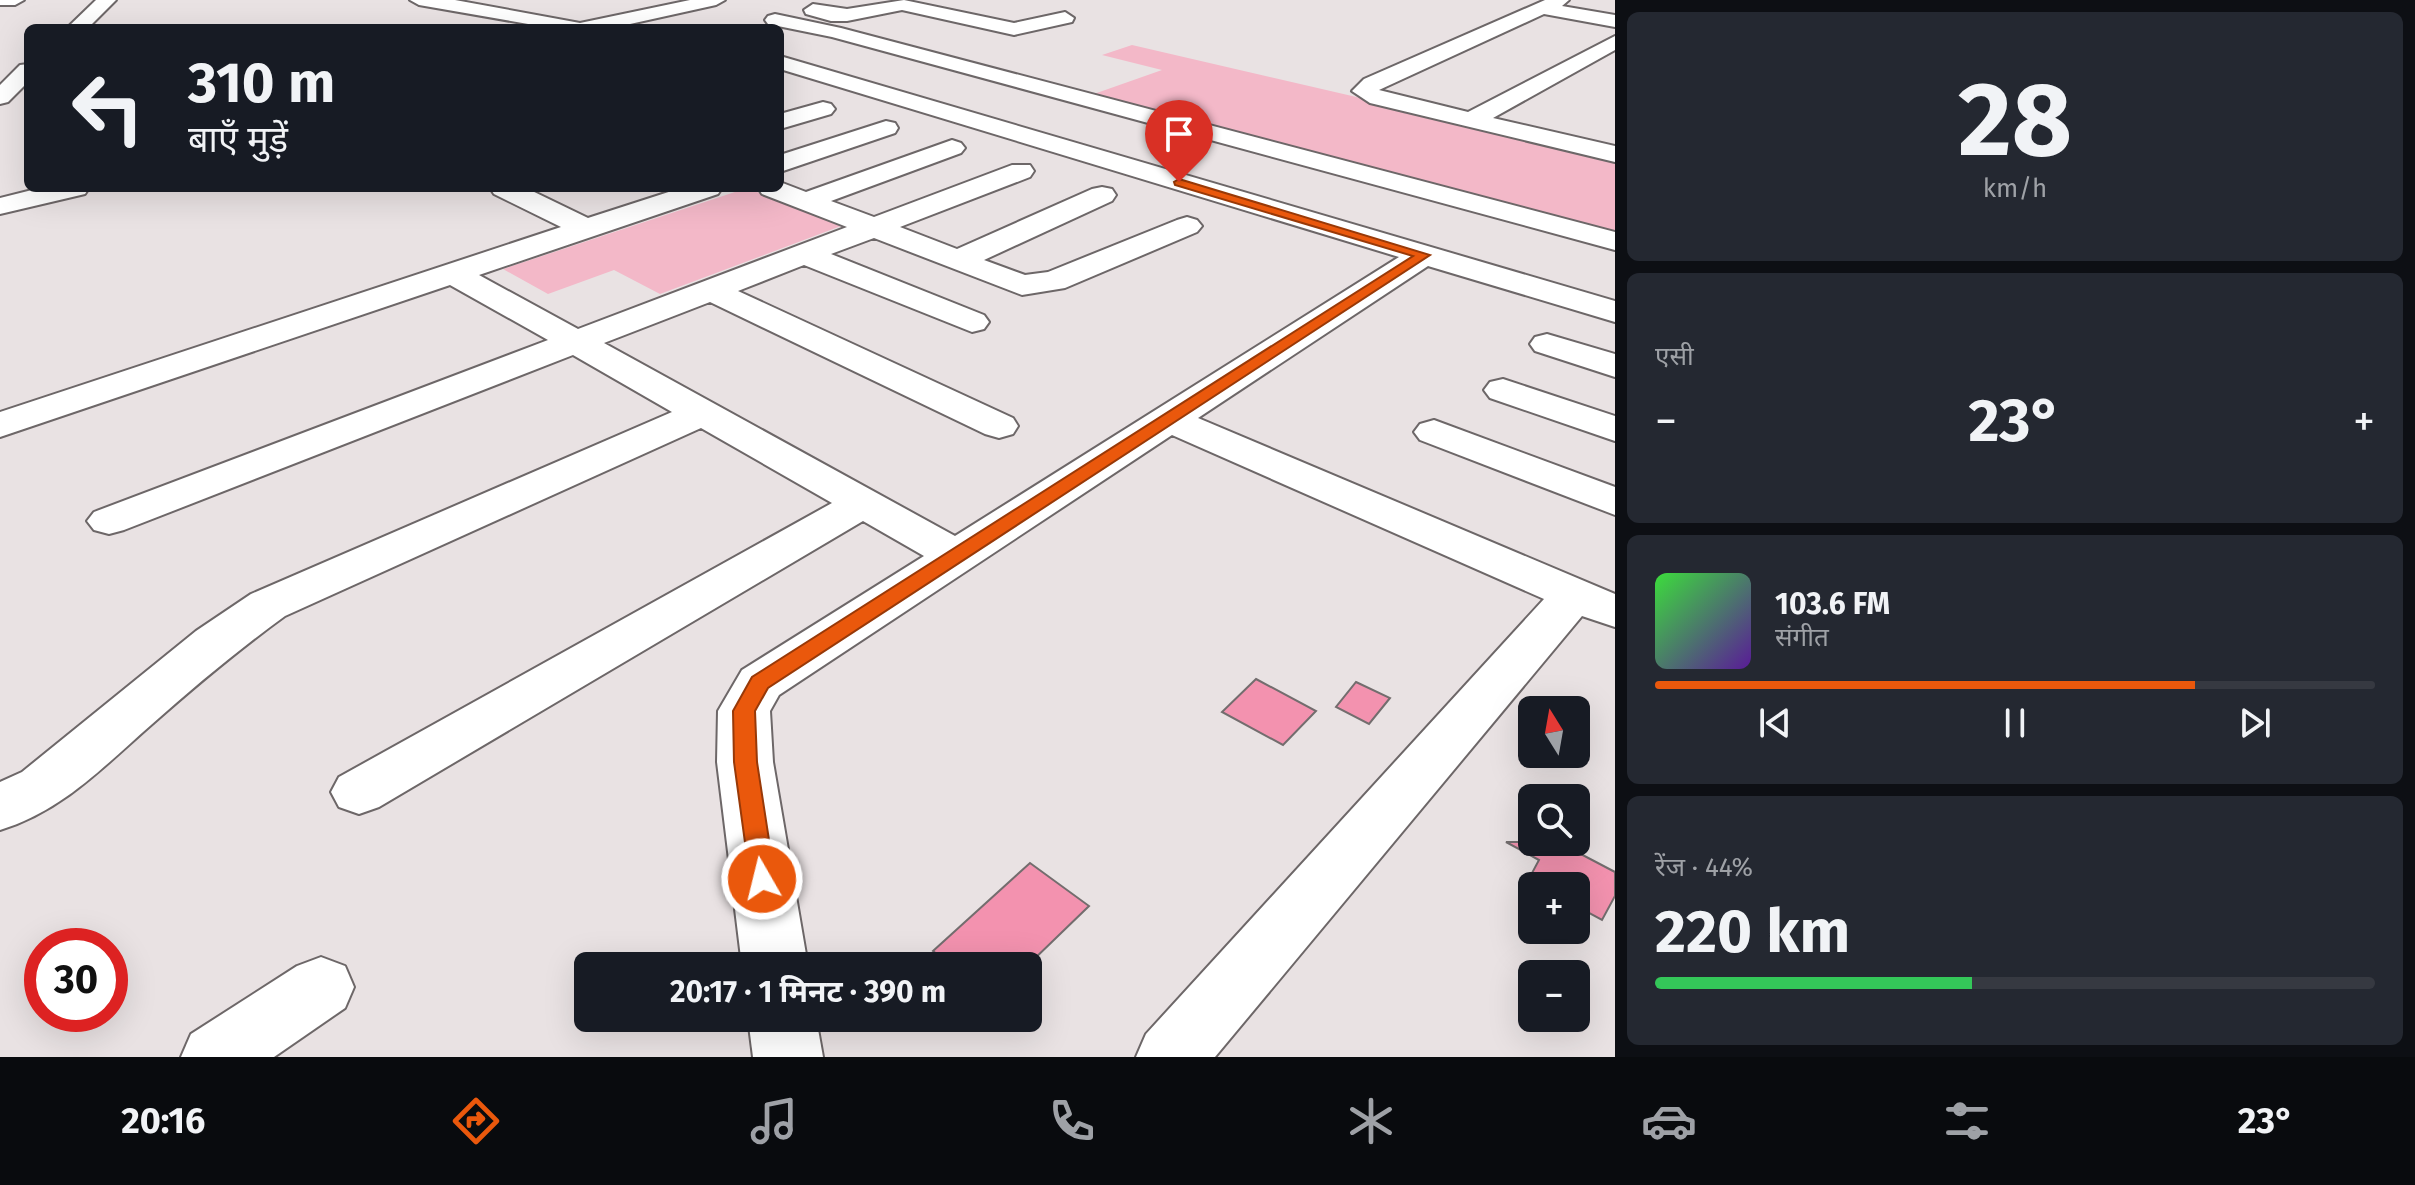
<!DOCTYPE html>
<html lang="hi">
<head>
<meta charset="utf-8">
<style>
  body { margin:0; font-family:"Fira Sans","Noto Sans Devanagari",sans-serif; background:#242831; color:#f1f3f6; height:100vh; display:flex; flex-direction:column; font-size:30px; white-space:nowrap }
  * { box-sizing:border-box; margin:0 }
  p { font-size:26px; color:#9ea1a6 }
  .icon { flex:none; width:44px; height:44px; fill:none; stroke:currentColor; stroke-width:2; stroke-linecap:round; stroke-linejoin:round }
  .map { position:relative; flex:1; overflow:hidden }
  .sheet { display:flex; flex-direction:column; gap:12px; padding:12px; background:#0d0f14; width:800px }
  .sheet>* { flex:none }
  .guide { position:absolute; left:24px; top:24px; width:760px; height:168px; border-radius:12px; box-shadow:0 8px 32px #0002; background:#171b24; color:#f1f3f6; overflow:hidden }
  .needle { width:52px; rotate:349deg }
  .fabs { position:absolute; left:1518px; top:696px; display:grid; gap:16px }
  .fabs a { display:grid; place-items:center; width:72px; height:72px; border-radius:12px; background:#171b24; box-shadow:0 8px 32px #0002; font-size:40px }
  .speed { position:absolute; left:24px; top:928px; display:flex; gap:16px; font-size:40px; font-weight:700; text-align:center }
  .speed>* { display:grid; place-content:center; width:104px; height:104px; border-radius:50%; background:#171b24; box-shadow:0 8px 32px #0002; line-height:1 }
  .speed .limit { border:12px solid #d22; background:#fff; color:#111 }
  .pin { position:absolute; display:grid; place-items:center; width:68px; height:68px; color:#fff; margin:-82px -34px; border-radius:50% 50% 50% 0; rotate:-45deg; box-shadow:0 0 8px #0007 }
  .pin .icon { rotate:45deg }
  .me { position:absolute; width:88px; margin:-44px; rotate:352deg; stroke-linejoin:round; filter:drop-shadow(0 0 6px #0008) }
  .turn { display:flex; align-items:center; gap:28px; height:168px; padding:0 32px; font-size:36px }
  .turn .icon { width:104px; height:104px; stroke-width:2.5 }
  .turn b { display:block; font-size:56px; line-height:68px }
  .big { font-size:60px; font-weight:700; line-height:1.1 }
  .sheet .tile { flex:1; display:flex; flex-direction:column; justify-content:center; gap:12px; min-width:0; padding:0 28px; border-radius:12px; background:#242831 }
  .sheet .dial { align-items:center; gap:0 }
  .dial b { font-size:104px; line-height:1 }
  .song { display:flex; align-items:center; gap:24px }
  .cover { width:96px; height:96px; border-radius:12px; background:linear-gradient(135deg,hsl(120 70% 55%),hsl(270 70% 35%)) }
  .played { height:8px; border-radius:4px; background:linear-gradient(90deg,#ea580c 75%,#363941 75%) }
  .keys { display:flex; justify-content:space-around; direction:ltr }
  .heat { display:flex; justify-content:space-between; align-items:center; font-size:44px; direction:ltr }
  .charge { height:12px; border-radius:6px; background:linear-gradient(90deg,#34c759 44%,#363941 0) }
  .trip { position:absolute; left:574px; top:952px; width:468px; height:80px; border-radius:12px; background:#171b24; box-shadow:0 8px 32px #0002; font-weight:700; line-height:80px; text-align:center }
  .dock { display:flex; height:128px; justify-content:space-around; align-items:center; background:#090b0e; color:#9ea1a6 }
  .dock .icon { width:56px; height:56px }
  .dock .on { color:#ea580c }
  .dock b { font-size:36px; color:#f1f3f6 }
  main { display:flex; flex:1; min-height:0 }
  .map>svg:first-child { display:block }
  .green { fill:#f3b8c8 }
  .building { fill:#f392af; stroke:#736d6e; stroke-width:2 }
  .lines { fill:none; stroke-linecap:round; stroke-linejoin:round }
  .minor-casing { stroke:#6d6768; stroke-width:4 }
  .minor { fill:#fff; fill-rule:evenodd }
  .route { fill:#ea580c; stroke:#983908; stroke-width:2 }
</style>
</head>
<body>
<main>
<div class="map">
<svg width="1615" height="1057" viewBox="0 0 1615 1057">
  <rect width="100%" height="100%" fill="#e9e2e3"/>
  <!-- green -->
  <g class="green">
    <polygon points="1132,45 1615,157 1615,234 1091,95 1162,70 1102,55"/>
    <polygon points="747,188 841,226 660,294 614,270 548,294 503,269"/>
  </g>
  <!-- building -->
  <g class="building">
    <polygon points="1256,679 1316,711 1283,745 1222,712"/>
    <polygon points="1356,682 1390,698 1369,724 1336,707"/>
    <polygon points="1506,842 1558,842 1615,872 1615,896 1602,920 1576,906 1576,886 1555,886 1532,873 1539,860"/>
    <polygon points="1030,863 1089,906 1027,966 951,966 933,951"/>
  </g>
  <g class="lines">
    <!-- minor casing -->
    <g class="minor-casing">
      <g id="minor">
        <polygon points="0,0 24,0 15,5 0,5"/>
        <polygon points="96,0 116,0 88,28 67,28"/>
        <polygon points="410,0 455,0 580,23 690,0 725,0 716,5 612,28 551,28 419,5"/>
        <polygon points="904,0 1014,23 1065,12 1074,18 1072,22 1014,35 902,10 847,21 831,21 806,14 804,10 813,4 847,9"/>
        <polygon points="1545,0 1569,0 1562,6 1615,15 1615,27 1544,14 1379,90 1468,112 1615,36 1615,50 1493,118 1615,146 1615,162 1370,103 1352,91 1364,79"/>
        <polygon points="775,14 841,28 1615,232 1615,250 832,37 768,24 765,20 768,16"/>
        <path d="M780,56l835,245v21l-187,-56 -230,152 417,176v33l-33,-11 -367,441h-79l10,-23 398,-435 -372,-164 -393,260 -9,16 3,51 35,204h-66l-25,-204 1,-51 24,-41 182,-114 -61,-35 -484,286 -20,7 -20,-7 -8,-15 8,-15 493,-274 -131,-75 -416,188c-47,34 -91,71 -134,109 -48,42 -89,86 -151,105v-48l22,-10 174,-141 55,-37 421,-182 -99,-57 -449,175 -15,4 -15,-4 -7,-9 7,-9 454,-172 -98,-55 -450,152v-25l561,-185 -67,-33 -4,-6h36l62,30 93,-30h41l-4,6 -239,81 99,54 269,-102 -85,-33 -4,-6h22v-6l26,10 146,-52 9,3 4,5 -4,5 -130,48 43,16 138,-52h18l4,6 -4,6 -130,50 57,22 135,-60 10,-2 10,2 4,6 -4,6 -128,59 41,15 23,-3 129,-52 10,-3 10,3 5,6 -5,6 -132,56 -43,7 -148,-57 -43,16 153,61 5,7 -5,7 -12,3 -168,-67 -66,26 275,127 5,8 -5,8 -14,4 -14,-4 -275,-132 -106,41 351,193 444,-279 -619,-188z"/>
        <polygon points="28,64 28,82 8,102 0,104 0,85 20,65"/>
        <polygon points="823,102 831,104 835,109 831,114 780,129 780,114"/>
        <polygon points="886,121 895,123 898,128 895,133 780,172 780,155"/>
        <polygon points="40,188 89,188 85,194 0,214 0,198"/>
        <polygon points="1547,334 1615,354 1615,377 1535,351 1530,344 1535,337"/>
        <polygon points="1503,379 1615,416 1615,441 1490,398 1484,390 1490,382"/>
        <polygon points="1434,420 1615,487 1615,515 1420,440 1414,432 1420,424"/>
        <polygon points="321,957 345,966 354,987 345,1008 274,1057 181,1057 191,1034 297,966"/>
        <polygon points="748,1018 816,1018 823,1057 753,1057"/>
      </g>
    </g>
    <!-- minor -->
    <use href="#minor" class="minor"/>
  </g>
  <!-- route -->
  <polygon class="route" points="1179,179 1430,255 768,688 755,711 757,762 775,879 771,886 762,889 753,886 750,879 734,762 733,711 752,677 1413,256 1175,185 1174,182"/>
</svg>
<div class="fabs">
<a><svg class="needle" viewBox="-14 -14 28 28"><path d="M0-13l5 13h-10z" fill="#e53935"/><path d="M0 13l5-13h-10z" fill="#9ea1a6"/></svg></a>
<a><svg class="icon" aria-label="search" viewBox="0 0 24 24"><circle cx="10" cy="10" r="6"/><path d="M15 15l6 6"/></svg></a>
<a>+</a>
<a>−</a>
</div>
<div class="speed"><div class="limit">30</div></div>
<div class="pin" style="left:1179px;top:182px;background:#d93025"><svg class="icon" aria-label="arrive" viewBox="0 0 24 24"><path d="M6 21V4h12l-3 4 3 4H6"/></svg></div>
<svg class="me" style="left:762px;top:879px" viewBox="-20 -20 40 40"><circle r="17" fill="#ea580c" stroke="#fff" stroke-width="3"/><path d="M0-11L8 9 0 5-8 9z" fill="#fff"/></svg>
<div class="trip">20:17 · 1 मिनट · 390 m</div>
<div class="guide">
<div class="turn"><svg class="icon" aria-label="left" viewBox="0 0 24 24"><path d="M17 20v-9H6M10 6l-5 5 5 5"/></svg><div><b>310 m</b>बाएँ मुड़ें</div></div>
</div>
</div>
<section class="sheet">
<div class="tile dial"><b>28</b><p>km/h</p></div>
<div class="tile"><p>एसी</p>
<div class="heat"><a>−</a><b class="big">23°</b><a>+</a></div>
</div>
<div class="tile">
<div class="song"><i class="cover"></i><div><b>103.6 FM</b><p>संगीत</p></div></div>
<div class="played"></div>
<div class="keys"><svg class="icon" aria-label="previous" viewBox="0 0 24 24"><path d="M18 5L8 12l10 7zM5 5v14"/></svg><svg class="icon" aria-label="pause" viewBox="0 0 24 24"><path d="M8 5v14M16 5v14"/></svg><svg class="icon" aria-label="next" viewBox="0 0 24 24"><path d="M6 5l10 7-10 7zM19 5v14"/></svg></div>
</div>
<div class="tile"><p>रेंज · 44%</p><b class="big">220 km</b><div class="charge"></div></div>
</section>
</main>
<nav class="dock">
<b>20:16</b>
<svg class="icon on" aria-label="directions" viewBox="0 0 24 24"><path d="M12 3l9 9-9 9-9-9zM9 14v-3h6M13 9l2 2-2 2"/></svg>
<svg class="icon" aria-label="music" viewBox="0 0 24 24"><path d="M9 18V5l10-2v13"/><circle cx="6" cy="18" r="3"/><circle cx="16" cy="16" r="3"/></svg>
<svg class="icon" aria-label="phone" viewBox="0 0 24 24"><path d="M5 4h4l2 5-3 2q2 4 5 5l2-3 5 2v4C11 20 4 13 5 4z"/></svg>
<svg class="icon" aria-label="climate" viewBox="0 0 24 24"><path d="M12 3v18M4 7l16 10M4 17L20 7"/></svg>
<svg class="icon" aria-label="car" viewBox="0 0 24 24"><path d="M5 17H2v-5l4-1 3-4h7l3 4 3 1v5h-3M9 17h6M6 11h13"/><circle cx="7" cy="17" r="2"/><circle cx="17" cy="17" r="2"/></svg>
<svg class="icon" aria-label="filters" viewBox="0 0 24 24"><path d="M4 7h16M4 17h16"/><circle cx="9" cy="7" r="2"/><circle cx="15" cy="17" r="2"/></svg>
<b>23°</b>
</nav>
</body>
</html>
